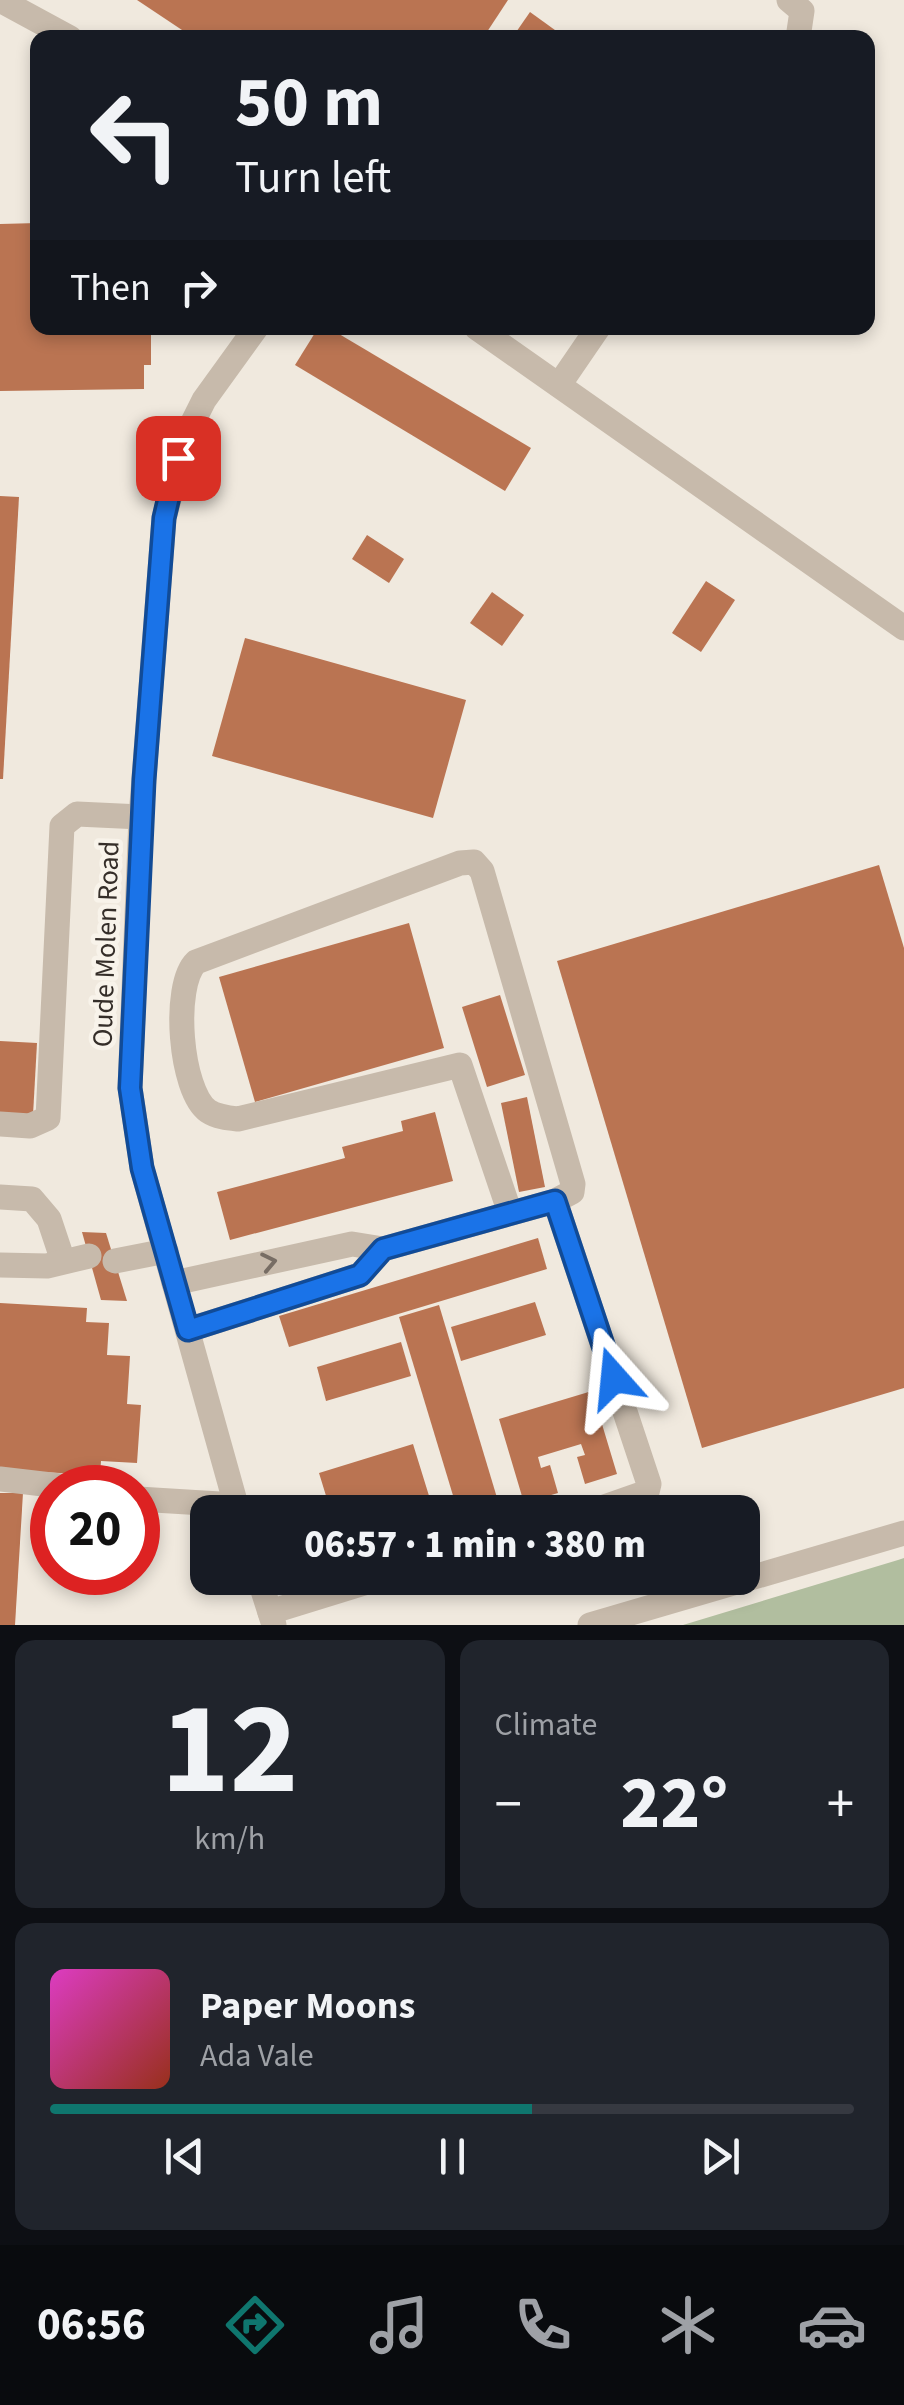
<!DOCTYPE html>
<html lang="en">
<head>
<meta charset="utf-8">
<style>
  body { margin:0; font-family:"Source Sans 3",sans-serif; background:#20242c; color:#f1f3f6; height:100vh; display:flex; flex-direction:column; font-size:38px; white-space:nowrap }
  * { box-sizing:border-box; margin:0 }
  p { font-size:32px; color:#9ea1a6 }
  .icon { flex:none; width:55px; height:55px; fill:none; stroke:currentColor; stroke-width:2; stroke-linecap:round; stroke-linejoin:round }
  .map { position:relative; height:1625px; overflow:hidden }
  .sheet { display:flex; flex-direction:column; gap:15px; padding:15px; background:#0d0f14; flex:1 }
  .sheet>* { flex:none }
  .hud { position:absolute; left:30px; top:30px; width:845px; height:305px; border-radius:20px; box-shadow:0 5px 15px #0003; background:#171b24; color:#f1f3f6; overflow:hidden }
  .speed { position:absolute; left:30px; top:1465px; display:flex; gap:20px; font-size:50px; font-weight:700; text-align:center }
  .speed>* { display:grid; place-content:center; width:130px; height:130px; border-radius:50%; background:#171b24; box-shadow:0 5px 15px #0003; line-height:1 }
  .speed .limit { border:15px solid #d22; background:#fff; color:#111 }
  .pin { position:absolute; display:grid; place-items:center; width:85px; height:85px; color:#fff; margin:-42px; border-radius:20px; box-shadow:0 5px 15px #0006 }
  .me { position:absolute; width:110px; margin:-55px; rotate:342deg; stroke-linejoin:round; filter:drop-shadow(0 0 8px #0008) }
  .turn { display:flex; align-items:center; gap:35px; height:210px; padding:0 40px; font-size:45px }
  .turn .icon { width:130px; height:130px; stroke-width:2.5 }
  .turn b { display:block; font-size:70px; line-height:85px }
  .then { display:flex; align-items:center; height:95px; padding:0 40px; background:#0003; gap:20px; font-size:38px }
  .big { font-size:75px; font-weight:800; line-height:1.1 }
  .sheet .widget { flex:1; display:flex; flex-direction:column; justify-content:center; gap:15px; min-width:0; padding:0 35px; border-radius:20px; background:#20242c }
  .sheet .dial { align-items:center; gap:0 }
  .dial b { font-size:130px; line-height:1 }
  .song { display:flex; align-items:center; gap:30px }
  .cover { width:120px; height:120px; border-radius:15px; background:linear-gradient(135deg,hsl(310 70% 55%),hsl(10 70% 35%)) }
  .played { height:10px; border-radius:5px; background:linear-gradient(90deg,#0f766e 60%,#363941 60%) }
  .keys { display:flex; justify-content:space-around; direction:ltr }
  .heat { display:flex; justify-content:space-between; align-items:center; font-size:55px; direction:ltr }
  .sheet .tiles { flex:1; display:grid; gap:15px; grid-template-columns:1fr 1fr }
  .widget:last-child { grid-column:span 2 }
  .trip { position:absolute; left:190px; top:1495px; width:570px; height:100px; border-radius:20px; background:#171b24; box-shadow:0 5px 15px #0003; font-weight:800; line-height:100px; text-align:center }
  .menu { display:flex; height:160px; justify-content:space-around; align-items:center; background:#090b0e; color:#9ea1a6 }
  .menu .icon { width:70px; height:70px }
  .menu .on { color:#0f766e }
  .menu b { font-size:45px; color:#f1f3f6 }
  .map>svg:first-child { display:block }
  .green { fill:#b1be9f }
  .building { fill:#ba7452 }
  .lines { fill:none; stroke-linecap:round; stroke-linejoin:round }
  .minor { stroke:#c7baab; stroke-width:25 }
  .oneway { stroke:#776d64 }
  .route-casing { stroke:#114b97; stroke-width:25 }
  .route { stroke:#1a73e8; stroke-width:18 }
  .labels { text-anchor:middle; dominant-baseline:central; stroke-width:9; stroke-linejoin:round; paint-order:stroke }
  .street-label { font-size:28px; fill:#352e29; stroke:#f8f3ea }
</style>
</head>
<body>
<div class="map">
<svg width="904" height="1625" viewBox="0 0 904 1625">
  <rect width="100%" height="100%" fill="#f0e9de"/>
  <!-- green -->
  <polygon class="green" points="904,1558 904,1625 683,1625 898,1560"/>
  <!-- building -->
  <g class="building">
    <polygon points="137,0 508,0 483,38 194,38"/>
    <polygon points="530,12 566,38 512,38"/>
    <polygon points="38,223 38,328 151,328 151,365 144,365 144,389 0,391 0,224"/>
    <polygon points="318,328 329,328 531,448 505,491 295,365"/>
    <polygon points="0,496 19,497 3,779 0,779"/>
    <polygon points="367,535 404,559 389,583 352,559"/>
    <polygon points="706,581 735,600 701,652 672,633"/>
    <polygon points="492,592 524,615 502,646 470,623"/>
    <polygon points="245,638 466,700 433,818 212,756"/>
    <polygon points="879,865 904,948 904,1388 702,1448 557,961"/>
    <polygon points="409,923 444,1048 255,1102 219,977"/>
    <polygon points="500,995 525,1075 487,1087 462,1007"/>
    <polygon points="0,1041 37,1043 33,1115 0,1113"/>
    <polygon points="527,1097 545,1187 519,1192 501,1103"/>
    <polygon points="435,1112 453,1181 230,1240 217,1192 345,1158 342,1147 403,1131 401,1121"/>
    <polygon points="82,1232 106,1233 127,1301 101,1300"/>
    <polygon points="538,1238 547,1269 289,1347 279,1316"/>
    <polygon points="535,1302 546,1335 461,1361 451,1327"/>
    <polygon points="0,1303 87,1308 86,1322 109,1323 107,1355 130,1356 127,1404 141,1405 137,1463 101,1461 100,1475 0,1470"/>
    <polygon points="439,1305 501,1511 495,1512 458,1512 399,1317"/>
    <polygon points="401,1342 411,1376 326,1401 317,1367"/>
    <polygon points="592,1391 617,1474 585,1484 577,1457 585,1455 581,1444 538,1457 541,1468 550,1465 558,1493 524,1503 499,1419"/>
    <polygon points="413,1444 434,1512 397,1512 406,1509 402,1497 359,1512 331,1512 319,1473"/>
    <polygon points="0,1493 23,1493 15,1625 0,1625"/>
  </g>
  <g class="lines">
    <!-- minor -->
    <g class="minor">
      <polyline points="0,0 70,38"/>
      <polyline points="789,0 802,11 798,38"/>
      <polyline points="477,328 904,628"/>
      <polyline points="559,385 598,328"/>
      <polyline points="0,1124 30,1126 48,1118 62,826 77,814 141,817"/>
      <polyline points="0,1197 32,1199 49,1219 63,1261"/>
      <polyline points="555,1201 649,1484 647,1492 590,1512"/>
      <polyline points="115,1261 166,1251"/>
      <polyline points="0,1265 47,1266 89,1256"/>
      <path d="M174,1283l178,-39 31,5 172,-48 17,-9 1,-8 -91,-313 -8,-9 -14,1 -264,99c-24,23 -16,129 12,149 9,6 20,7 30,8l222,-54 50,148"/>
      <polyline points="188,1330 360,1275 383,1249"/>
      <polyline points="0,1479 77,1488"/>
      <polyline points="138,1499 236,1505"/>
      <polyline points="238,1512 142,1168 130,1088 141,817 164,518 185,438 204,400 256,328"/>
      <polyline points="259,1578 274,1625"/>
      <polyline points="270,1612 380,1578"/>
      <polyline points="590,1625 904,1533"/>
    </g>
  </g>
  <!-- one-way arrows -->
  <defs><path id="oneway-chevron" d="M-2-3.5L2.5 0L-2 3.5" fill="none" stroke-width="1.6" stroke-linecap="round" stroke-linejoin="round" transform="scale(2.5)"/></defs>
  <use class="oneway" href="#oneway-chevron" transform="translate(269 1262) rotate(-12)"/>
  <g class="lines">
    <!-- route casing -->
    <g class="route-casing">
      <polyline id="route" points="178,458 164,518 144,780 130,1088 142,1168 188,1330 360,1275 383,1249 555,1201 614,1378"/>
    </g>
    <!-- route -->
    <use href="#route" class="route"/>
  </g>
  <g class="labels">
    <!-- street labels -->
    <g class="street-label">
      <text transform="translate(106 944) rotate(-88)">Oude Molen Road</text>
    </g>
  </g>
</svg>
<div class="speed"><div class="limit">20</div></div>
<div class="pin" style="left:178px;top:458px;background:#d93025"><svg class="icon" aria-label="arrive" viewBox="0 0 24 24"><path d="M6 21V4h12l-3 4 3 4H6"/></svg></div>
<svg class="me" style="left:614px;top:1378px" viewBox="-20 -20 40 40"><path d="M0-17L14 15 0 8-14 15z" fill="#1a73e8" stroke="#fff" stroke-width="4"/></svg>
<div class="trip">06:57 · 1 min · 380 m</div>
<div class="hud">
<div class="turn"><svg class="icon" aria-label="left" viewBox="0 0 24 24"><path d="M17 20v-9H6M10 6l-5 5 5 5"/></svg><div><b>50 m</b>Turn left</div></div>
<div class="then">Then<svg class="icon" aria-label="right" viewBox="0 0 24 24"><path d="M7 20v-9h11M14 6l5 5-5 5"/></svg></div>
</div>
</div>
<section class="sheet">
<div class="tiles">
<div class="widget dial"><b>12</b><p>km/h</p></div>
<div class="widget"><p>Climate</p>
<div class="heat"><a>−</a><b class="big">22°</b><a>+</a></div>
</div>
<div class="widget">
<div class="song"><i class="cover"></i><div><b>Paper Moons</b><p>Ada Vale</p></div></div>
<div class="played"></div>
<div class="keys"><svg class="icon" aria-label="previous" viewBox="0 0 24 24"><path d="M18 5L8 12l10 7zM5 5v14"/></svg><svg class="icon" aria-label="pause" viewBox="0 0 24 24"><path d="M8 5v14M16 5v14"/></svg><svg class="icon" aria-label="next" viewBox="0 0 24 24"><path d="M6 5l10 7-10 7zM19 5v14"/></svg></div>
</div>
</div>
</section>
<nav class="menu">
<b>06:56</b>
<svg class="icon on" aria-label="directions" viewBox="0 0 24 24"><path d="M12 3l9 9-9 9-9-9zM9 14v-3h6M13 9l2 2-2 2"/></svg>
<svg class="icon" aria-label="music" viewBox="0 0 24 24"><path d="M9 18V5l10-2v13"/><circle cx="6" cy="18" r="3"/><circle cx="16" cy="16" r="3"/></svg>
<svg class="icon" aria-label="phone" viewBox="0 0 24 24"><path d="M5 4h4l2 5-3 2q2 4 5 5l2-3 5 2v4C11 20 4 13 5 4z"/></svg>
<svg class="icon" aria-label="climate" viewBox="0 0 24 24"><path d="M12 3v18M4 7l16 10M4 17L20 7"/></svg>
<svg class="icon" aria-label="car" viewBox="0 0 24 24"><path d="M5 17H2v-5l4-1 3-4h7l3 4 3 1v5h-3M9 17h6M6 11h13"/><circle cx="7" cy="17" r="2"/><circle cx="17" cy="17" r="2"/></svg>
</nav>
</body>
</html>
